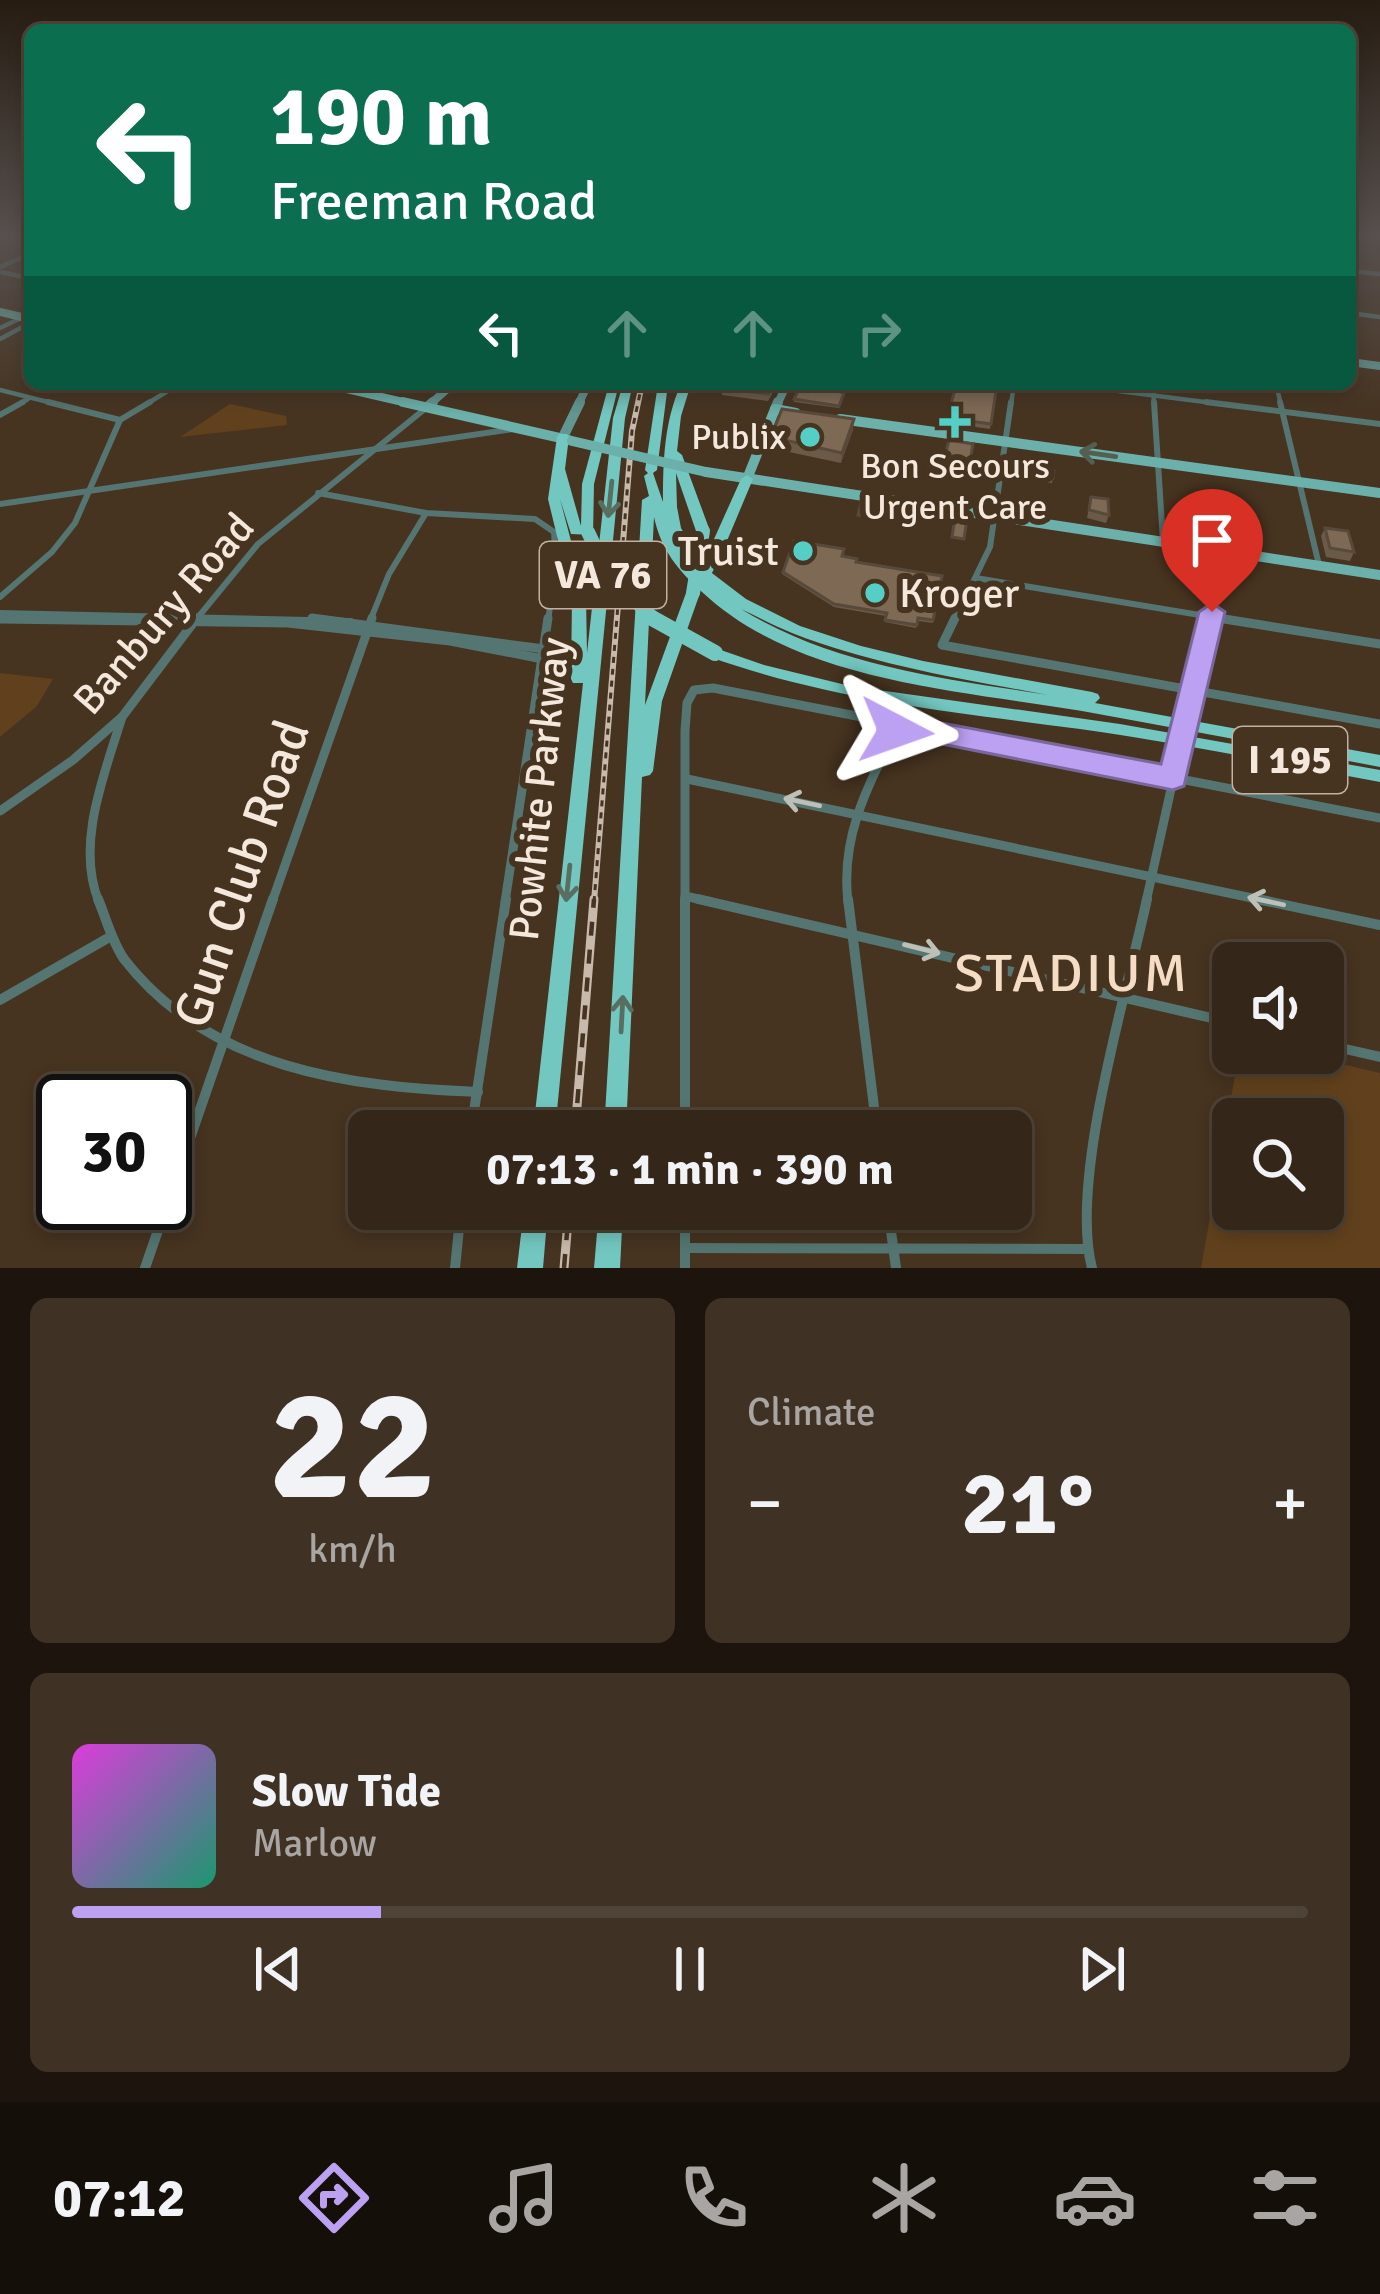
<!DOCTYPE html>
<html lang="en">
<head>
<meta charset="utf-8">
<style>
  body { margin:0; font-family:Signika,sans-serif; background:#3f3225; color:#f1f3f6; height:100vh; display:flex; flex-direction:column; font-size:45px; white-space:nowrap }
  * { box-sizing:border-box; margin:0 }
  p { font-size:39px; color:#a9a5a2 }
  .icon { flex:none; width:66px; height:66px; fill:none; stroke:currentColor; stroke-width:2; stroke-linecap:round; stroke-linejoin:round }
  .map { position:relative; height:1268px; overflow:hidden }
  .sheet { display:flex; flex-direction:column; gap:30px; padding:30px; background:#1d150d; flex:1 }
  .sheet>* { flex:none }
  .hud { position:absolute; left:24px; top:24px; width:1332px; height:366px; border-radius:18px; box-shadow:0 6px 18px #0003,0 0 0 3px #4e4337; background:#0b6e4f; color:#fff; overflow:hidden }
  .buttons { position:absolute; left:1212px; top:942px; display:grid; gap:24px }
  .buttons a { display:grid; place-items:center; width:132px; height:132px; border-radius:18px; background:#342618; box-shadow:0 6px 18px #0003,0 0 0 3px #4e4337; font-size:60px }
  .speed { position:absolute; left:36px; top:1074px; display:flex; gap:24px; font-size:60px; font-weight:700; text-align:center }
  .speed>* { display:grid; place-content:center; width:156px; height:156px; border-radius:50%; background:#342618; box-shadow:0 6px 18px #0003,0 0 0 3px #4e4337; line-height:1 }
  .speed .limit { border:6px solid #111; border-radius:18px; background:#fff; color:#111 }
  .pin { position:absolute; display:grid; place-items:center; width:102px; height:102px; color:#fff; margin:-123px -51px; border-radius:50% 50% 50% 0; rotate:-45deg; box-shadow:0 0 12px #0007 }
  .pin .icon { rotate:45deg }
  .me { position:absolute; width:132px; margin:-66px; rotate:94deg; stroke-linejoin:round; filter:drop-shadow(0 0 9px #0008) }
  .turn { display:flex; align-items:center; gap:42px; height:252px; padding:0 48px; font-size:54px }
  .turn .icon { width:156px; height:156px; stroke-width:2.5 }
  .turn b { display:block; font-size:84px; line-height:102px }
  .lanes { display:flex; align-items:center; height:114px; padding:0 48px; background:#0003; justify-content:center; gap:60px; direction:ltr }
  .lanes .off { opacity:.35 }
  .big { font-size:90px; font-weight:700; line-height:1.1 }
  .sheet .widget { flex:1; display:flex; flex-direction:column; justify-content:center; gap:18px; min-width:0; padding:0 42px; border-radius:18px; background:#3f3225 }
  .sheet .dial { align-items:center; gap:0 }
  .dial b { font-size:156px; line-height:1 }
  .song { display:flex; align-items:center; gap:36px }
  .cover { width:144px; height:144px; border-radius:18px; background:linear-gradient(135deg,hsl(300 70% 55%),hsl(160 70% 35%)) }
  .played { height:12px; border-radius:6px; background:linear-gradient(90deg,#bca0f2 25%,#4e4337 25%) }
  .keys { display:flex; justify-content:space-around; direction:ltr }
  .heat { display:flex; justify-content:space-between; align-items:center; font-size:66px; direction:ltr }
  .sheet .tiles { flex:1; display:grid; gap:30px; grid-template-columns:1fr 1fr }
  .widget:last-child { grid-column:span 2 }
  .trip { position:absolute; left:348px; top:1110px; width:684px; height:120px; border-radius:18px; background:#342618; box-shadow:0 6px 18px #0003,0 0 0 3px #4e4337; font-weight:700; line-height:120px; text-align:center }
  .dock { display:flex; height:192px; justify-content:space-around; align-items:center; background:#150f0a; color:#a9a5a2 }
  .dock .icon { width:84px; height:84px }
  .dock .current { color:#bca0f2 }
  .dock b { font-size:54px; color:#f1f3f6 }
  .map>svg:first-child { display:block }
  .green { fill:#61411d; fill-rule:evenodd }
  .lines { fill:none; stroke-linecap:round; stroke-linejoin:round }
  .street-far3 { stroke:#547571; stroke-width:4.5 }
  .street-far2 { stroke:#547571; stroke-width:6 }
  .street-far1 { stroke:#547571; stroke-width:9 }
  .street { stroke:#547571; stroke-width:10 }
  .secondary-far1 { stroke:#619691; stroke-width:8 }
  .secondary { stroke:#619691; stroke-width:10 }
  .primary-far1 { stroke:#6bb0aa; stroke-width:8 }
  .primary { stroke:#6bb0aa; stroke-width:10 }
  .highway { fill:#72c7c0; fill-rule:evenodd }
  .rail-far1-casing { stroke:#c7b9ab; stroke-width:6 }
  .rail-casing { stroke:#c7b9ab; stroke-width:9 }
  .rail-far1 { stroke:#463320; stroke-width:3; stroke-dasharray:6; stroke-linecap:butt }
  .rail { stroke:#463320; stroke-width:4.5; stroke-dasharray:14; stroke-linecap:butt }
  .street-bridge { stroke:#547571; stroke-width:9 }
  .primary-bridge { stroke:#6bb0aa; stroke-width:10 }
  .highway-bridge-far1 { stroke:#72c7c0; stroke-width:14 }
  .highway-bridge { stroke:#72c7c0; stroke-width:16 }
  .wall { fill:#6c5a48 }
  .shaded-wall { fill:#584a3b }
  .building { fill:#7e6954; stroke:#584a3b; stroke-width:3 }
  .oneway { stroke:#535f50 }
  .oneway2 { stroke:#586e60 }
  .oneway3 { stroke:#bcc0b7 }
  .route { fill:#bca0f2; stroke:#7a689d; stroke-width:3 }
  .poi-dot { fill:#55cec5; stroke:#463320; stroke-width:4.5 }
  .labels { text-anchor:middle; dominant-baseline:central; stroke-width:12; stroke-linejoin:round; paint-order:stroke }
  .far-poi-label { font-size:36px; fill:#f4e8dc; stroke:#463320; text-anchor:end }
  .shield { fill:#463320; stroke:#c0b2a4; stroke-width:3 }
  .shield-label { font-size:39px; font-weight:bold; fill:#f4e8dc }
  .poi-label { font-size:42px; fill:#f4e8dc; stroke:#463320; text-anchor:end }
  .street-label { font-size:42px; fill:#f4e8dc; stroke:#463320 }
  .near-street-label { font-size:51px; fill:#f4e8dc; stroke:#463320 }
  .near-neighbourhood-label { font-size:54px; letter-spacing:3px; fill:#f5ddc5; stroke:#463320 }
</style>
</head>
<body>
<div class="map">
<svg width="1380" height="1268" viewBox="0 0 1380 1268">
  <rect width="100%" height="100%" fill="#463320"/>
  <!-- green -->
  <g class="green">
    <polygon points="230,404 286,416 287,425 180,437"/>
    <polygon points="0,673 53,679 37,706 0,737"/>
    <path d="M1239,1053h55l86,20v195h-179zM1323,1119v90h-90v-90z"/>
  </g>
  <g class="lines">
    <!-- street-far3 -->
    <g class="street-far3">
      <polyline points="20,238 30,240"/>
      <polyline points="0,267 30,254"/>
      <polyline points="1350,271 1380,274"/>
      <polyline points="0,272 30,278"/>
      <polyline points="1350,313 1380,317"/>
      <polyline points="0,328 21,318"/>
      <polyline points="0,339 30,323"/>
      <polyline points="1063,384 1229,405"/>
      <polyline points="1153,384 1154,405"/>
      <polyline points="1276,384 1281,405"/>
      <polyline points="0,390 60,405"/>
      <polyline points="18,405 28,399"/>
      <polyline points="145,405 179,384"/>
      <polyline points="1011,405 1014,384"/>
    </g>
    <!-- street-far2 -->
    <g class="street-far2">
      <polyline points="48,402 120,420"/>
      <polyline points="1154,402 1163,541"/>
      <polyline points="1206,402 1380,424"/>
      <polyline points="1280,402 1319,565"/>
      <polyline points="0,415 23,402"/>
      <polyline points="318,493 426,513 535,519 554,532 556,564 548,621"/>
      <polyline points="0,504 513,429"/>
      <polyline points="976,578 1236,621"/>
      <polyline points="0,597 52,552 75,523 120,420 150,402"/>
      <polyline points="0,613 351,621"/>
      <polyline points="0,619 112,621"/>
      <polyline points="195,621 258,544 426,408"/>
      <polyline points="370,621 389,574 426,513"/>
      <polyline points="954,621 990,547 1011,402"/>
      <polyline points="1210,621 1225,551"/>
    </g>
    <!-- street-far1 -->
    <g class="street-far1">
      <polyline points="312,618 544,649"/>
      <polyline points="955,618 942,645 1380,724"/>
      <polyline points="1218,618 1380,644"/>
      <polyline points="0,619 288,623 450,641 543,659"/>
      <polyline points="1191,704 1210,618"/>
      <polyline points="687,779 1271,902"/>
      <polyline points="0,811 73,760 122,717 197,618"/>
      <polyline points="685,896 711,902"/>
      <path d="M99,902c-24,-58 6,-129 23,-185"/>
      <polyline points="272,902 372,618"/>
      <polyline points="505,902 548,618"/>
      <polyline points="685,902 685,731 687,703 694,690 713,688 1380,818"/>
      <path d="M848,902c-8,-67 21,-118 50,-176"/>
      <polyline points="1146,902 1177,762"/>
    </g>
    <!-- street -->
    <g class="street">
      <path d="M98,899c8,19 14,43 26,60 85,110 225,128 354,133"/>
      <polyline points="685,899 685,1131"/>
      <polyline points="698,899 1233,1023"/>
      <polyline points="848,899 877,1131"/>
      <polyline points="1257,899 1380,925"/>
      <polyline points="0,1000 108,938"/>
      <polyline points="1323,1044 1380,1057"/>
      <polyline points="471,1131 506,899"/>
      <polyline points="685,1209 685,1268"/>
      <polyline points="888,1209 896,1268"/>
      <polyline points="685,1248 1087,1249"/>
      <polyline points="145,1268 273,899"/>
      <polyline points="455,1268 461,1209"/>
      <path d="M1092,1268c-23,-88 35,-275 55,-369"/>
    </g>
    <!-- secondary-far1 -->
    <g class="secondary-far1">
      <polyline points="1350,362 1380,366"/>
      <polyline points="429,405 453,384"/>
      <polyline points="578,405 588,384"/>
      <polyline points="777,405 787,384"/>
    </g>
    <!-- secondary -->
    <g class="secondary">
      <polyline points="427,407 433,402"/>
      <polyline points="775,409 778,402"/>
      <polyline points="563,437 580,402"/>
    </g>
    <!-- primary-far1 -->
    <g class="primary-far1">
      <polyline points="0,312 30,319"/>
      <polyline points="325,384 416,405"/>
    </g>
    <!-- primary -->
    <g class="primary">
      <polyline points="403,402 569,440"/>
      <polyline points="840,419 1380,493"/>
      <polyline points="706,472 1380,575"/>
      <polyline points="747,479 775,409 796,413"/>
    </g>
    <!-- highway -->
    <g class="highway">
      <polygon points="609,384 619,384 594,484 593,535 571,534 560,499 586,598 587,653 613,418 623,384 633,384 625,418 555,1131 533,1131 583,683 573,683 571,679 572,598 548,499 557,437 559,434 567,434 569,437 565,469 581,526 582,484"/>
      <path d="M658,384h10l-11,86 -4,3 10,29c0,-41 1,-80 18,-118h10l-10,32 -4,35 5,4 28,76 -7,4 -7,-4 -20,-58 1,34 4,21 23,39 42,32 54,27 61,20 62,15 169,31 6,2 2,4 -5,5 285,52v12c-99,-19 -198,-38 -298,-56 -124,-21 -284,-29 -380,-119 -24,-22 -41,-42 -48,-75l-9,188 41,-112 7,-4 7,4 -38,108 -9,70 -3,4 -8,2 -16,354h-22l38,-631 7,-4 -5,-20 4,-3 -3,-3zM741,609c17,8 34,17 51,24 82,32 170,46 256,62 -107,-17 -213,-29 -307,-86z"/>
      <polygon points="747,475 753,479 724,548 717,552 712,551 710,548 741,479"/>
      <path d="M715,648l49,17 86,21 270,38 260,46v12c-100,-18 -199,-39 -300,-53 -127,-17 -249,-29 -370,-72l-3,-4z"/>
      <polygon points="524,1209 548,1209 543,1268 517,1268"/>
      <polygon points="599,1209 623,1209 620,1268 594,1268"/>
    </g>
    <!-- rail-far1 casing -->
    <g class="rail-far1-casing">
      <polyline id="rail-far1" points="594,902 632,431 642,384"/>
    </g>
    <!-- rail casing -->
    <g class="rail-casing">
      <g id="rail">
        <polyline points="575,1131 594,899"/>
        <polyline points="564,1268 569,1209"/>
      </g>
    </g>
    <!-- rail-far1 -->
    <use href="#rail-far1" class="rail-far1"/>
    <!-- rail -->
    <use href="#rail" class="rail"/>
    <!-- street-bridge -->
    <polyline class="street-bridge" points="1177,762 1191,704"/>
    <!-- primary-bridge -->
    <polyline class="primary-bridge" points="572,441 706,472"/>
    <!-- highway-bridge-far1 -->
    <g class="highway-bridge-far1">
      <polyline points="588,532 608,574 656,621"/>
      <polyline points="703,575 717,548"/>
      <polyline points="693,593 703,531"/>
    </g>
    <!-- highway-bridge -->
    <polyline class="highway-bridge" points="652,618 715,653"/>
  </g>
  <!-- wall -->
  <g class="wall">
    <polygon points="956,384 997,384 990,429 948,423"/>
    <polygon points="772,386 772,394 768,401 722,395 722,388"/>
    <polygon points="844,393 839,408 794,402 794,399"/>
    <polygon points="853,430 841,463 770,448 771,437"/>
    <polygon points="949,440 973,444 969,471 943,468"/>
    <polygon points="1034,468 1054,471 1052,483 1032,481"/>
    <polygon points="1091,497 1109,515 1106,523 1087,518"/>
    <polygon points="1325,528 1354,552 1350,561 1326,557 1321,536"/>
    <polygon points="843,556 857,562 942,576 933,623 918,621 916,628 885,622 886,616 834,607 782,574 783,572"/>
  </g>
  <!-- shaded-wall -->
  <polygon class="shaded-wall" points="854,419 853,430 841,463 842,453"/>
  <!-- building -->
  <g class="building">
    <polygon points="724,384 755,384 772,386 768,394 722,388"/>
    <polygon points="956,384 997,384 991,424 948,418"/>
    <polygon points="818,386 844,393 839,406 794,399 799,389"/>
    <polygon points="782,409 854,419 842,453 771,437"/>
    <polygon points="949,440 973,444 969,469 943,465"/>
    <polygon points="1034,468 1054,471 1053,478 1033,475"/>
    <polygon points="1091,497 1108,499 1109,515 1089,510"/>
    <polygon points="861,503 875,505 872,517 858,515"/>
    <polygon points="955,517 967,519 964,539 952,537"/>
    <polygon points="1325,528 1348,531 1354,552 1330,548"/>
    <polygon points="794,541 844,549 842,556 857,559 856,562 942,576 933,620 918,618 917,625 885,620 887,613 834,604 783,572"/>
  </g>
  <!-- one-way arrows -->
  <defs><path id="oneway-shaft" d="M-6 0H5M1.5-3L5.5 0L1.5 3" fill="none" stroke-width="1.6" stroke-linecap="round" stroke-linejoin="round" transform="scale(3)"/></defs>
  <use class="oneway" href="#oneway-shaft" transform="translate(1098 454) rotate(-172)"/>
  <g class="oneway2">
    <use href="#oneway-shaft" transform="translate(610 499) rotate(96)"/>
    <use href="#oneway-shaft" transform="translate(568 883) rotate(96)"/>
    <use href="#oneway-shaft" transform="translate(622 1014) rotate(-87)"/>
  </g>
  <g class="oneway3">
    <use href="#oneway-shaft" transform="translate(802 802) rotate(-168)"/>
    <use href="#oneway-shaft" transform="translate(1266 901) rotate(-168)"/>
    <use href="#oneway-shaft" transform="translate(922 949) rotate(14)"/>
  </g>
  <!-- sky -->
  <linearGradient id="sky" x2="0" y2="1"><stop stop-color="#261c12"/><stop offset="0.57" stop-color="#57504e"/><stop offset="1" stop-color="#57504e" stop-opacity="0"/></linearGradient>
  <rect width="1380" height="416" fill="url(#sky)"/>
  <!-- route -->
  <polygon class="route" points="1212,603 1225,612 1184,786 1173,790 907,737 896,742 885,739 881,731 888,718 899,715 1161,764 1199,612"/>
  <!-- markers -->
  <g class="poi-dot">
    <path d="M949 404h12v12h12v12h-12v12h-12v-12h-12v-12h12z"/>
    <circle cx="810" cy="437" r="12"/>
    <circle cx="803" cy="551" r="12"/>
    <circle cx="875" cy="593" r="12"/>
  </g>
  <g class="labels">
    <!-- far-poi labels -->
    <g class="far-poi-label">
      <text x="786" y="437">Publix</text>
      <text x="955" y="466" text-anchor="middle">Bon Secours<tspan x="955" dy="41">Urgent Care</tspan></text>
    </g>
    <!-- shield labels -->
    <g class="shield">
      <rect x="540" y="542" width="126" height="66" rx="9"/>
      <rect x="1233" y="727" width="114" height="66" rx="9"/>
    </g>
    <g class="shield-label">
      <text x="603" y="575">VA 76</text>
      <text x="1290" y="760">I 195</text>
    </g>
    <!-- poi labels -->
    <g class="poi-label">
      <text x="779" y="551">Truist</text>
      <text x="899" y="593" text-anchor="start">Kroger</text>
    </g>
    <!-- street labels -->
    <g class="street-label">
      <text transform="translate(164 614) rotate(-49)">Banbury Road</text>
      <text transform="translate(540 789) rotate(-84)">Powhite Parkway</text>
    </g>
    <!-- near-street labels -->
    <g class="near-street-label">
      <text transform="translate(242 874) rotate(-71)">Gun Club Road</text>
    </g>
    <!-- near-neighbourhood labels -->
    <g class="near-neighbourhood-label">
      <text x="1072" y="973">STADIUM</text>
    </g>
  </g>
</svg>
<div class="buttons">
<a><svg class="icon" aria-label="sound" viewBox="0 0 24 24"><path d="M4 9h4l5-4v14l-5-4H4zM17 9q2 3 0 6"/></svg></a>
<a><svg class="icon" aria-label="search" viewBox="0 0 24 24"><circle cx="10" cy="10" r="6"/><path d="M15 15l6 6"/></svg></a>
</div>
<div class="speed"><div class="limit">30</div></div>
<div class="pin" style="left:1212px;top:612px;background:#d93025"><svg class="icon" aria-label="arrive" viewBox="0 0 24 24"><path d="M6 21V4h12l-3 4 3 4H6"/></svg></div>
<svg class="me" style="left:896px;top:731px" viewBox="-20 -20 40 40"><path d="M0-17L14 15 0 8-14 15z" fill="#bca0f2" stroke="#fff" stroke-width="4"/></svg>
<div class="trip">07:13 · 1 min · 390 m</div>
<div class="hud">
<div class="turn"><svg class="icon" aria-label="left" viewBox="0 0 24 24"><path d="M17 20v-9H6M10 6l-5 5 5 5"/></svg><div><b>190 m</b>Freeman Road</div></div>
<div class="lanes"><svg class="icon" aria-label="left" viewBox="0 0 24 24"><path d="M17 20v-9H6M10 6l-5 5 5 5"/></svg><svg class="icon off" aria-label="ahead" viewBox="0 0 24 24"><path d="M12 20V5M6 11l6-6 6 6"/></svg><svg class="icon off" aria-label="ahead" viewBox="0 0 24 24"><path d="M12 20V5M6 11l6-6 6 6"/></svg><svg class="icon off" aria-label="right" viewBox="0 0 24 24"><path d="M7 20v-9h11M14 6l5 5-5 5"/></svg></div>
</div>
</div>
<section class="sheet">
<div class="tiles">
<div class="widget dial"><b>22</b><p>km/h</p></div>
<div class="widget"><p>Climate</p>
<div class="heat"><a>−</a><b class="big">21°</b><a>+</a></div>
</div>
<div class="widget">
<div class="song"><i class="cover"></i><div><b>Slow Tide</b><p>Marlow</p></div></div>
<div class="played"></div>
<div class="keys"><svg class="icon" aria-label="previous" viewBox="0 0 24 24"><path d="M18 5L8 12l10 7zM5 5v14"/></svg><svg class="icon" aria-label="pause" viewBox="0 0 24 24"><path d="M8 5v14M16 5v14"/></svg><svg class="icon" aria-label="next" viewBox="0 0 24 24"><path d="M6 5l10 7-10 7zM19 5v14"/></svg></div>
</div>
</div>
</section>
<nav class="dock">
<b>07:12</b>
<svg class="icon current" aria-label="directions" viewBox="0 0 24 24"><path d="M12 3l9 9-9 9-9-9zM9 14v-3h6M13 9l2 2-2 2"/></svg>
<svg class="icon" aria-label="music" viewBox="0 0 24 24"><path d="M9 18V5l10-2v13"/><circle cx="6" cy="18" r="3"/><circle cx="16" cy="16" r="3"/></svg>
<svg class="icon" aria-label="phone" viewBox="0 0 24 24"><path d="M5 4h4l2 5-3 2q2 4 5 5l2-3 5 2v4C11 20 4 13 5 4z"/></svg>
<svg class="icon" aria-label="climate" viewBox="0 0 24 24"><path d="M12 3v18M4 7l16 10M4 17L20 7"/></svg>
<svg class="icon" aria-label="car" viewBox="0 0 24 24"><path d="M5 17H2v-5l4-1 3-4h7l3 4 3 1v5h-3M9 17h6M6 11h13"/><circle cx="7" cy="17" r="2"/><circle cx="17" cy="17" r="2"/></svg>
<svg class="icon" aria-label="filters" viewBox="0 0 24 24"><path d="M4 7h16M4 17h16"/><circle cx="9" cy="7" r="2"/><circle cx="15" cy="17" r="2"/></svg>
</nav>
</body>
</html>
